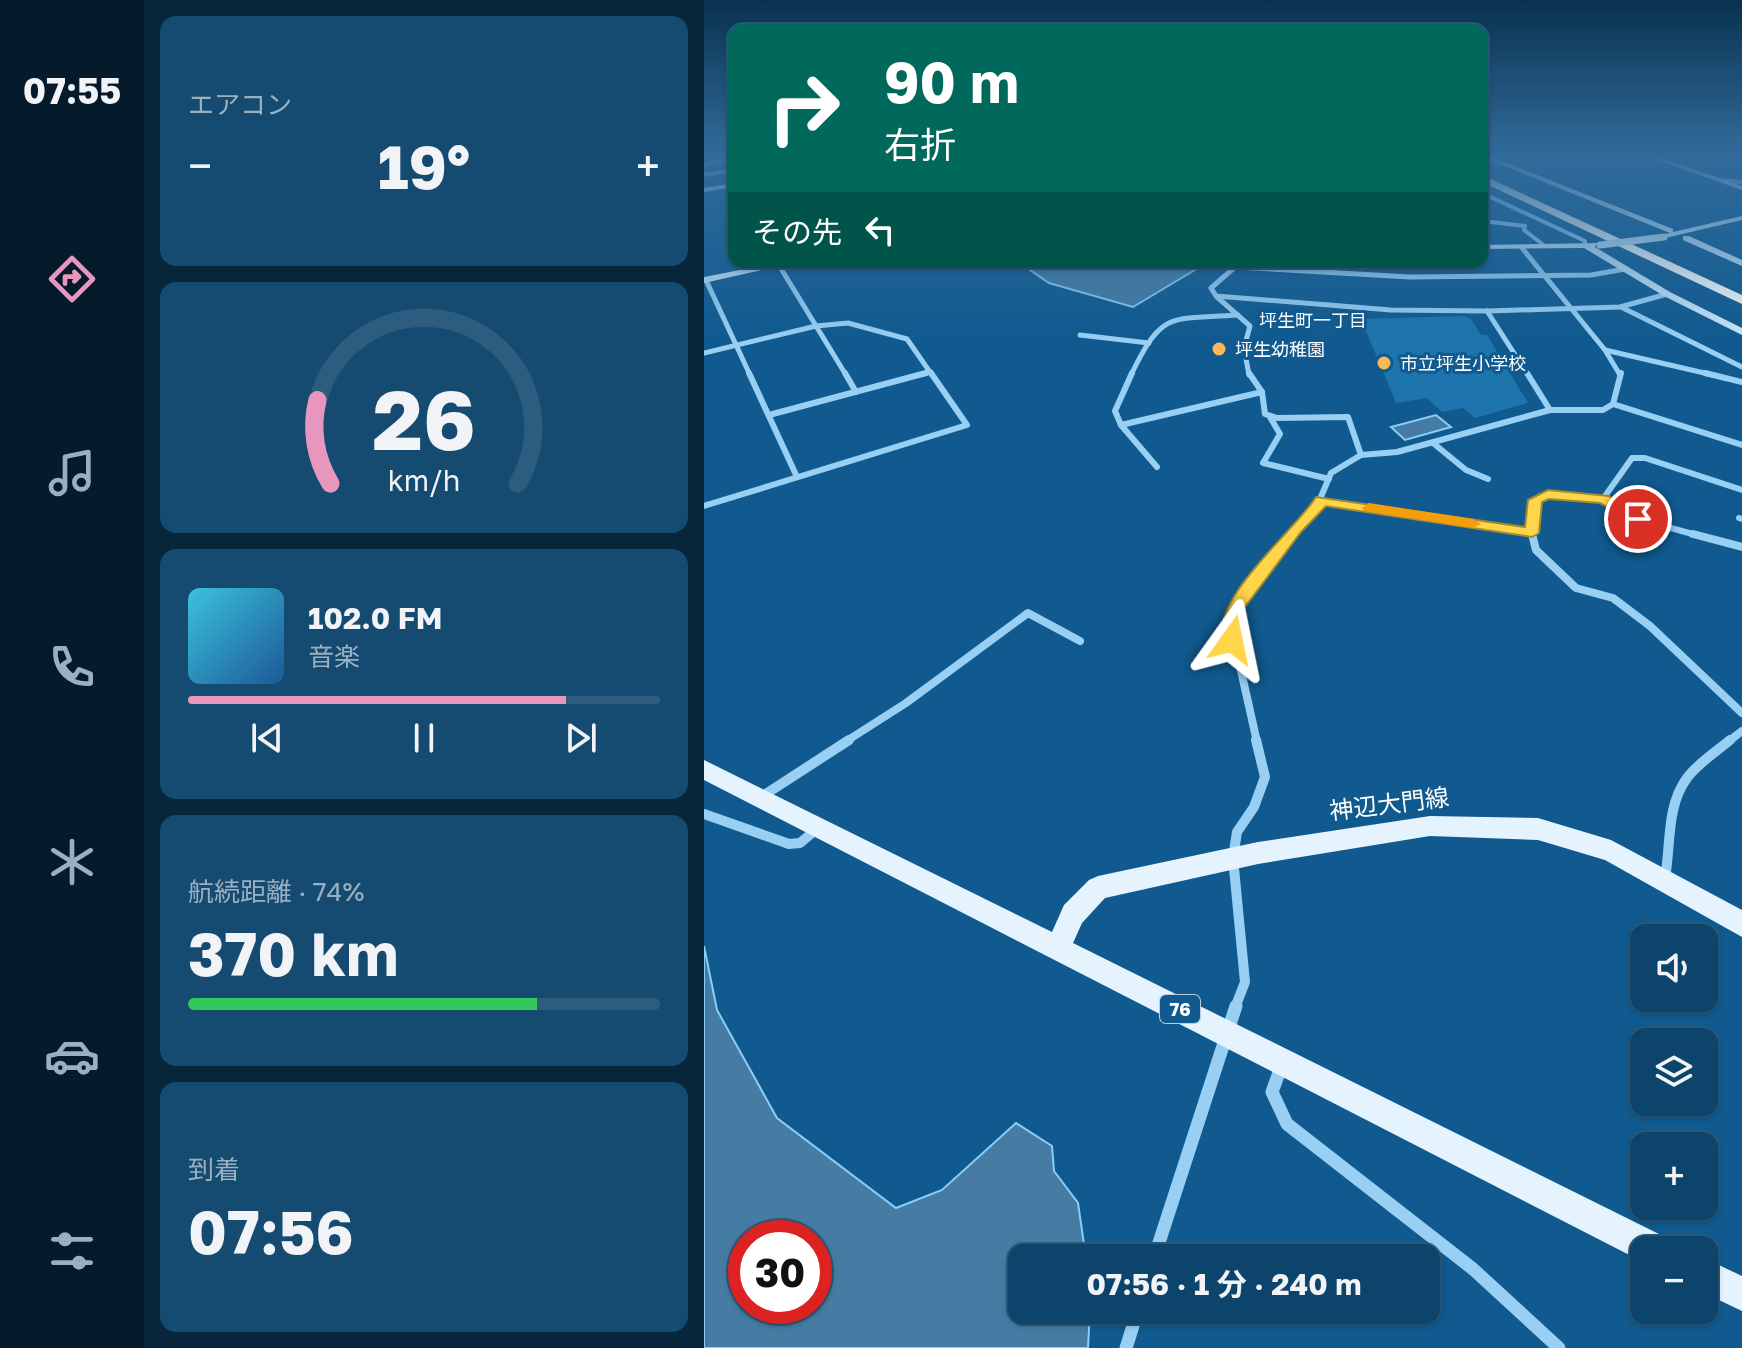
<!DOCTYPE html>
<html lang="ja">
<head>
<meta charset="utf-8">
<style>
  body { margin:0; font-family:"Golos Text","Noto Sans JP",sans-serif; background:#154b71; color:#f1f3f6; height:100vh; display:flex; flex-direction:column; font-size:30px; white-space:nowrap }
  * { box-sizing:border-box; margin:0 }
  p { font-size:26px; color:#9ab0c1 }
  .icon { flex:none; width:44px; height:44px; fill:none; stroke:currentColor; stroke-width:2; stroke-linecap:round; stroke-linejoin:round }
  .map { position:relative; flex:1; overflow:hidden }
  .details { display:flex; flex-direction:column; gap:16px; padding:16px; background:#07253b; width:560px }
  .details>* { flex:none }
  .banner { position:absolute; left:24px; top:24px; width:760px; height:244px; border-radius:16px; box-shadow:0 2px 6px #0004,0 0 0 2px #2c5c7e; background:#00695c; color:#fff; overflow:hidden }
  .tools { position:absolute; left:926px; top:924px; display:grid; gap:16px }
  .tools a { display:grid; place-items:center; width:88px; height:88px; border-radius:16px; background:#0c446b; box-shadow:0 2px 6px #0004,0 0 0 2px #2c5c7e; font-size:40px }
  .speed { position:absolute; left:24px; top:1220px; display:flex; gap:16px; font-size:40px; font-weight:700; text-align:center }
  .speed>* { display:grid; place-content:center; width:104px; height:104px; border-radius:50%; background:#0c446b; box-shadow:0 2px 6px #0004,0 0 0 2px #2c5c7e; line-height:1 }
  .speed .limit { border:12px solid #d22; background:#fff; color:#111 }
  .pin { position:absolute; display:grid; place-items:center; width:68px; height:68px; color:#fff; margin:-34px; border:4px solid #fff; border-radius:50%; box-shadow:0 2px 8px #0007 }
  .me { position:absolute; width:88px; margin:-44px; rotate:12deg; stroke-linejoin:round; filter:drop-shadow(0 0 6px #0008) }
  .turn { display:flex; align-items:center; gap:28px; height:168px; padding:0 24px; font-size:36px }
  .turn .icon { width:104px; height:104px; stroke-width:2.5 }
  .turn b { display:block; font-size:56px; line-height:68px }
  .then { display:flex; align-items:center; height:76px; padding:0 24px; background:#0003; gap:16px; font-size:30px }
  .big { font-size:60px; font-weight:700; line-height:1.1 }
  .details .widget { flex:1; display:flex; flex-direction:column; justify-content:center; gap:12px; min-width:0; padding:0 28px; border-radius:16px; background:#154b71 }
  .details .dial { align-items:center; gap:0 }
  .dial svg { height:208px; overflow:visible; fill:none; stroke:#2c5c7e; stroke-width:7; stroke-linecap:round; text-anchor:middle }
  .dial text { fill:#f1f3f6; stroke:none }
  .song { display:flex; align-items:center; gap:24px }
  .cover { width:96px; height:96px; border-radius:12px; background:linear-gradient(135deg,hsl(190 70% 55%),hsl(210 70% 35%)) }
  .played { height:8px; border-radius:4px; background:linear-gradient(90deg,#e797bd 80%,#2c5c7e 80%) }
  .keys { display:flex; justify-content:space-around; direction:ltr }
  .heat { display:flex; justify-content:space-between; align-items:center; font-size:44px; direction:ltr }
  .charge { height:12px; border-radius:6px; background:linear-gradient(90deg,#34c759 74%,#2c5c7e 0) }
  .trip { position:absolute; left:304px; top:1244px; width:432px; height:80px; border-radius:16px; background:#0c446b; box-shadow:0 2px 6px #0004,0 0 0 2px #2c5c7e; font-weight:700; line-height:80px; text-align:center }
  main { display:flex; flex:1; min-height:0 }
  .dock { display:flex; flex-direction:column; width:144px; justify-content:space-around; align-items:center; background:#051b2b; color:#9ab0c1 }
  .dock .icon { width:56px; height:56px }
  .dock .current { color:#e797bd }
  .dock b { font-size:36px; color:#f1f3f6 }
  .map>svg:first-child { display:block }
  .green { fill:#1e74ac }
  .water { fill:#467ca3; stroke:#8acdf6; stroke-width:2; fill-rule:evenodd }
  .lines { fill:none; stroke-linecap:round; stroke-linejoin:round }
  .street-far5 { stroke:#99cff3; stroke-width:4 }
  .street-far4 { stroke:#99cff3; stroke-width:5 }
  .street-far3 { stroke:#99cff3; stroke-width:6 }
  .street-far2 { stroke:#99cff3; stroke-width:8 }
  .street-far1 { stroke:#99cff3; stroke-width:10 }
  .street { stroke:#99cff3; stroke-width:13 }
  .secondary { fill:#c8e7fd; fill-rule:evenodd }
  .primary { fill:#e5f3ff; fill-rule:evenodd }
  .highway { fill:#fff; fill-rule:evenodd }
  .secondary-bridge { stroke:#c8e7fd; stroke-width:7 }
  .route { fill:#ffd54a; stroke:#a68a30; stroke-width:2 }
  .slow { fill:#f59e0b }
  .poi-dot { fill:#ffb75b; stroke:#105a8f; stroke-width:3 }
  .labels { text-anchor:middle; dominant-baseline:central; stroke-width:6; stroke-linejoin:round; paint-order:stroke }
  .far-neighbourhood-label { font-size:18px; fill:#fff; stroke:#105a8f }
  .far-poi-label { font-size:18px; fill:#fff; stroke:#105a8f; text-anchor:start }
  .shield { fill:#105a8f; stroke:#b7cedd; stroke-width:2 }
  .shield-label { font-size:18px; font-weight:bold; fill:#fff }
  .near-street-label { font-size:24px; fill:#fff; stroke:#105a8f }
</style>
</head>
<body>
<main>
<nav class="dock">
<b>07:55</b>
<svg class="icon current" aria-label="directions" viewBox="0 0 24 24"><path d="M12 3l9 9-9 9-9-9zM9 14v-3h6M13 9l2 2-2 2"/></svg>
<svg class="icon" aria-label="music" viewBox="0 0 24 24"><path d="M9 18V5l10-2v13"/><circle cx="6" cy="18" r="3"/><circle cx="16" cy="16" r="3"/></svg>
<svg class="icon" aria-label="phone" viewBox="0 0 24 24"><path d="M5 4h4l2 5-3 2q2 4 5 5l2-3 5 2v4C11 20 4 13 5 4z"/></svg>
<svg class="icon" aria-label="climate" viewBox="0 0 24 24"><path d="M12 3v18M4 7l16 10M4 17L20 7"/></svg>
<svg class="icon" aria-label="car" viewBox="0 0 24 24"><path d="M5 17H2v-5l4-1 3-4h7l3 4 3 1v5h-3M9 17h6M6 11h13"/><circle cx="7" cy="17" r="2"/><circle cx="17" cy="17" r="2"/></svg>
<svg class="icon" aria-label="filters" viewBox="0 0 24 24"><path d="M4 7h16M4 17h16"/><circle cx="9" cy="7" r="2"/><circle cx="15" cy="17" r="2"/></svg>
</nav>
<section class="details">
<div class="widget"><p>エアコン</p>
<div class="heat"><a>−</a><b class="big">19°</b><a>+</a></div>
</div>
<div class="widget dial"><svg viewBox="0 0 100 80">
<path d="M14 69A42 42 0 1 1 86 69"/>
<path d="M14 69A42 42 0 0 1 9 37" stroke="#e797bd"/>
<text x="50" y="56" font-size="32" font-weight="700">26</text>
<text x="50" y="72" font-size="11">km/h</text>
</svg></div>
<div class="widget">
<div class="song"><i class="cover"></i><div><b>102.0 FM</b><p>音楽</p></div></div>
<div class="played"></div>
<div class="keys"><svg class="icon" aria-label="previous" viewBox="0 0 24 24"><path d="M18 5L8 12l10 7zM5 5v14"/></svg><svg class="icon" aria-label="pause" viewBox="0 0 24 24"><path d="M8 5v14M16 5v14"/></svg><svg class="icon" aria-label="next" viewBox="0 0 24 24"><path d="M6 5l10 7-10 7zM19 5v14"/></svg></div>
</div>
<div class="widget"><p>航続距離 · 74%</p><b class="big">370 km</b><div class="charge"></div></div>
<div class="widget"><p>到着</p><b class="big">07:56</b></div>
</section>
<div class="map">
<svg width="1038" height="1348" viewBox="0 0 1038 1348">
  <rect width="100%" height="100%" fill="#105a8f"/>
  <!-- green -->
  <polygon class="green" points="760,316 767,319 777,335 783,335 824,403 771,418 759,408 738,412 723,398 692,403 657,319"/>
  <!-- water -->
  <g class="water">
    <polygon points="330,262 504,262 429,307 345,283 326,270"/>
    <polygon points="732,415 747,427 701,440 687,427"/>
    <path d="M0,946l13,64 60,108 119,90 46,-18 74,-67 36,23 2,25 24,32 8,55h-64v52h68l-2,38h-384zM42,1238h68v68h-68z"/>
  </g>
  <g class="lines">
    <!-- street-far5 -->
    <g class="street-far5">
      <polyline points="0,165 30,157"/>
      <polyline points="0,175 30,170"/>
      <polyline points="1016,180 1038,182"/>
      <polyline points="778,193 881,241 881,245"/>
      <polyline points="778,221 821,226 820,230 841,246"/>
      <polyline points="817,247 820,250"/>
    </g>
    <!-- street-far4 -->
    <g class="street-far4">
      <polyline points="818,248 901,350 1009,375"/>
      <polyline points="73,262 142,375"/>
      <polyline points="595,268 615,262"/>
      <polyline points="921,269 887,275 706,277 531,267 507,288 512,296 687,310 783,311 916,307 963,294"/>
      <polyline points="2,280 46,375"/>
      <polyline points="513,297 546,326 540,348 545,375"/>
      <polyline points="917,307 1038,367"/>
      <polyline points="783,311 824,375"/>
      <polyline points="376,335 445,343"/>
      <polyline points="901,350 916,375"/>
      <polyline points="0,353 112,326 144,323 203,339 228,375"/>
      <polyline points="215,375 227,372"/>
      <path d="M427,375c32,-66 39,-55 107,-60"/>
    </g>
    <!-- street-far3 -->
    <g class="street-far3">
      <polyline points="45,373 93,477"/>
      <polyline points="141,373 152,392"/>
      <polyline points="428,373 411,411 417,425 453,467"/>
      <polyline points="545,373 558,392 561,414 573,418 644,417 657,455"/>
      <polyline points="823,373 846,410 899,410 909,404 917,373"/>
      <polyline points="1001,373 1038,382"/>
      <polyline points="909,404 1038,445"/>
      <polyline points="65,415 222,373"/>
      <polyline points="566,417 576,434 559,463 625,479"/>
      <polyline points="417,425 558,392"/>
      <polyline points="729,443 762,470 784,479"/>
      <polyline points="899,499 928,458 941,458 1038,490"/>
      <polyline points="617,500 828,533 831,500 836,496 899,499 934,519 996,536"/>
      <polyline points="0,506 263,425 227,373"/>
      <polyline points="1035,518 1038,519"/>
      <polyline points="587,536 611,511 627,473 657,455 693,452 846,410"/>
    </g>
    <!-- street-far2 -->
    <g class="street-far2">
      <polyline points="828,534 832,550 872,588 909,598 946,626 1038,713"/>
      <polyline points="989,534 1038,547"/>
      <polyline points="141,742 202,703 324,613 376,641"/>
      <polyline points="553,742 527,626 533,605 588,534"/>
      <polyline points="1024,742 1038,731"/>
    </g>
    <!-- street-far1 -->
    <g class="street-far1">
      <polyline points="57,797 145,740"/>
      <polyline points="0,814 85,844 96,843 114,828"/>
      <path d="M961,878c6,-32 1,-72 22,-100 11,-15 29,-26 43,-38"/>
      <polyline points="531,1008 541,982 529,858 533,832 550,807 561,777 552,740"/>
    </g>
    <!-- street -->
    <g class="street">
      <polyline points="577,1067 568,1092 583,1124 769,1269 855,1348"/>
      <polyline points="450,1258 532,1006"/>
      <polyline points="422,1348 434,1310"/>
    </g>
    <!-- secondary -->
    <g class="secondary">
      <polygon points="931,152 941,152 1038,186 1038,190"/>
      <polygon points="778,153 969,229 969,232 1038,216 1038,220 957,239 957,235 966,233 778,157"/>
      <polygon points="30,183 30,187 0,192 0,188"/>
      <polygon points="979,236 985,236 1038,260 1038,266 979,240"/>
      <polygon points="893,243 891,247 966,292 1038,328 1038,335 960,296 880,248 778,249 778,245"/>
      <polygon points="77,262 93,262 0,283 0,277"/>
    </g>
    <!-- primary -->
    <g class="primary">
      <polygon points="0,760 348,932 360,905 385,880 394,876 554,842 726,816 834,818 907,840 1038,910 1038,937 901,860 834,840 726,836 554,864 401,898 378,923 369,943 963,1238 968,1250 940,1250 939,1262 0,780"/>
      <polygon points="1000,1258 1038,1276 1038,1311 1000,1293"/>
    </g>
    <!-- highway -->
    <polygon class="highway" points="778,175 1038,295 1038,304 778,182"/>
    <!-- secondary-bridge -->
    <polyline class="secondary-bridge" points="896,245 960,237"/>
  </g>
  <!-- sky -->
  <linearGradient id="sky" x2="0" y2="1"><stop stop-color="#09324f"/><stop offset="0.45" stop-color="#316b9b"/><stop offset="1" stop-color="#316b9b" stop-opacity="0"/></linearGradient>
  <rect width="1038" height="341" fill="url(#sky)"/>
  <!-- route -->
  <path class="route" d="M844,490l61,6 37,23 -8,4 -38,-20 -51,-4 -7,3 -3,31 -7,4 -206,-31 -25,26 -56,75 -7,38h-13c-20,-43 70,-114 91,-148l209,30 3,-27z"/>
  <!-- slow -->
  <polygon class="slow" points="665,503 769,519 777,524 769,528 660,511 658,508"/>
  <!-- markers -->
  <g class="poi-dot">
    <circle cx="515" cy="349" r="8"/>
    <circle cx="680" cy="363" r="8"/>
  </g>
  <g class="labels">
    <!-- far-neighbourhood labels -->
    <g class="far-neighbourhood-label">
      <text x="609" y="320">坪生町一丁目</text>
    </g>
    <!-- far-poi labels -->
    <g class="far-poi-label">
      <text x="531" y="349">坪生幼稚園</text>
      <text x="696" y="363">市立坪生小学校</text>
    </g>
    <!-- shield labels -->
    <rect class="shield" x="456" y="995" width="40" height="28" rx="6"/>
    <g class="shield-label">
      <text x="476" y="1009">76</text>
    </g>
    <!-- near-street labels -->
    <g class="near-street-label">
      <text transform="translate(685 803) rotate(-7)">神辺大門線</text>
    </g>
  </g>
</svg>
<div class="tools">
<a><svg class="icon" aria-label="sound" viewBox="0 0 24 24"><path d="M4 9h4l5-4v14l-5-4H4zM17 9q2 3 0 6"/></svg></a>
<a><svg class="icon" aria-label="layers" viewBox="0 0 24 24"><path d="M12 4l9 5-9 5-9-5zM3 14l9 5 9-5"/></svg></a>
<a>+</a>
<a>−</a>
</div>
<div class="speed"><div class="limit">30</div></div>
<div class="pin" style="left:934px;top:519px;background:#d93025"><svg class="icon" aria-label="arrive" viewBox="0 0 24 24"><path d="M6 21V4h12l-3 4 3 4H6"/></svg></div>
<svg class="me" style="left:528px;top:640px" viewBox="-20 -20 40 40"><path d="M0-17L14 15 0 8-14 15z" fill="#ffd54a" stroke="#fff" stroke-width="4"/></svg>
<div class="trip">07:56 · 1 分 · 240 m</div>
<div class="banner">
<div class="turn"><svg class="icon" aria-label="right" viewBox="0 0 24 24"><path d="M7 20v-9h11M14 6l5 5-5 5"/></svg><div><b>90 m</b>右折</div></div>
<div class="then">その先<svg class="icon" aria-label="left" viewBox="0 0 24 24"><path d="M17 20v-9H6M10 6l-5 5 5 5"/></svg></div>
</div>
</div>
</main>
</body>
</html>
